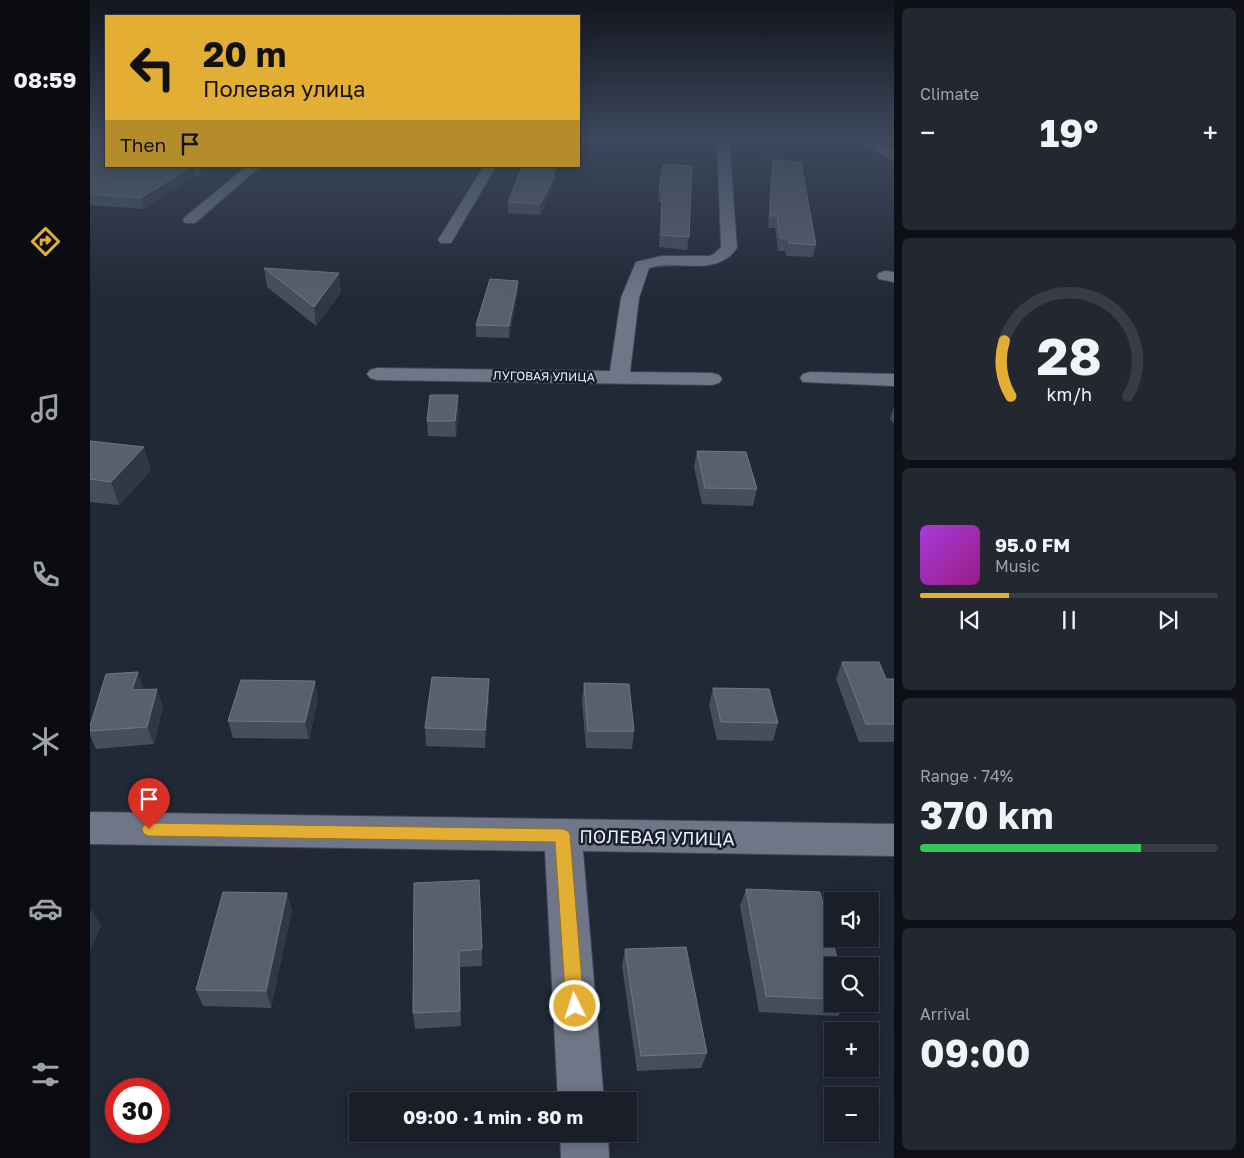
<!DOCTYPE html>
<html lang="en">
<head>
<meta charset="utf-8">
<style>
  body { margin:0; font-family:"Golos Text",sans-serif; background:#222730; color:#f1f3f6; height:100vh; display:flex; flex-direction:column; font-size:19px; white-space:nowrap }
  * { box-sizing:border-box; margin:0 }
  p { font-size:16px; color:#9fa2a8 }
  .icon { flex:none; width:28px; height:28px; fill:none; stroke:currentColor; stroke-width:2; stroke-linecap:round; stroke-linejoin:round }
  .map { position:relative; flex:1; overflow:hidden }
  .panel { display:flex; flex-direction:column; gap:8px; padding:8px; background:#0e1016; width:350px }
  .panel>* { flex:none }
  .hud { position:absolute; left:15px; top:15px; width:475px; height:152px; border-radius:0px; box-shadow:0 2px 12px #0003,0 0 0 1px #373c45; background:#e2af34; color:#111; overflow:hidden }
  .fabs { position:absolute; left:734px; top:892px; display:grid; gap:10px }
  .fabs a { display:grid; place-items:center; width:55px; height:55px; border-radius:0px; background:#191e28; box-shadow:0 2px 12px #0003,0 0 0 1px #373c45; font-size:25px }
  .speed { position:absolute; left:15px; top:1078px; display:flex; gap:10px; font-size:25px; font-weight:700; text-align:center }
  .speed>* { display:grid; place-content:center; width:65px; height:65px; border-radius:50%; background:#191e28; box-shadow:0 2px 12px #0003,0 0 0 1px #373c45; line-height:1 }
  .speed .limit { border:8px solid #d22; background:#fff; color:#111 }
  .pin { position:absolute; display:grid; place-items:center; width:42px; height:42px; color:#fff; margin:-51px -21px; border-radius:50% 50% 50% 0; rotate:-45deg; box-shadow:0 0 5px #0007 }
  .pin .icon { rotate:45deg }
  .me { position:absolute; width:55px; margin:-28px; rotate:356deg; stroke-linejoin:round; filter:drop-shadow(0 0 4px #0008) }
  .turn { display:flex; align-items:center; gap:18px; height:105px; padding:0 15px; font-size:22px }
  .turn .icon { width:65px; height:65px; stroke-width:2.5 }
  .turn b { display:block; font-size:35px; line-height:42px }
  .then { display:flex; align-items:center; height:48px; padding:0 15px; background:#0003; gap:10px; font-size:19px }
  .big { font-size:38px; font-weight:700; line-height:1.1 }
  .panel .widget { flex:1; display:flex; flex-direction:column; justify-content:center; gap:8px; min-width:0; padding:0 18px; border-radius:8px; background:#222730 }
  .panel .dial { align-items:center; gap:0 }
  .dial svg { height:130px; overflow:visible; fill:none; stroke:#373c45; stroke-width:7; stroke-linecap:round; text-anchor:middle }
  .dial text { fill:#f1f3f6; stroke:none }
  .song { display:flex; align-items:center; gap:15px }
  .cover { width:60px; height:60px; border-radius:8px; background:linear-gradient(135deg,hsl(280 70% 55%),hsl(310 70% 35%)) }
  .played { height:5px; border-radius:2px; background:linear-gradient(90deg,#e2af34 30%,#373c45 30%) }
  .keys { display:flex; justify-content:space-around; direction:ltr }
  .heat { display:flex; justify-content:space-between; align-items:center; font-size:28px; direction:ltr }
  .charge { height:8px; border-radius:4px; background:linear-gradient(90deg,#34c759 74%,#373c45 0) }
  .trip { position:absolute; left:259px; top:1092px; width:288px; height:50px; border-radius:0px; background:#191e28; box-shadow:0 2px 12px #0003,0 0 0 1px #373c45; font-weight:700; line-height:50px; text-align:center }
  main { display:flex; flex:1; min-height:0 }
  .tabs { display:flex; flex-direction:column; width:90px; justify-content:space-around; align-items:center; background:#0a0c10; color:#9fa2a8 }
  .tabs .icon { width:35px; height:35px }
  .tabs .selected { color:#e2af34 }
  .tabs b { font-size:22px; color:#f1f3f6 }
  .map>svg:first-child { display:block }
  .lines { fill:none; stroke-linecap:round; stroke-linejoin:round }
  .minor-casing { stroke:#404652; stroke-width:2 }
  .minor { fill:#6e7688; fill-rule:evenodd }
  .wall { fill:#464e5d }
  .shaded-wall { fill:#303846 }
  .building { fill:#58606e; stroke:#6f7684 }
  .route { fill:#e2af34; stroke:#937222 }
  .labels { text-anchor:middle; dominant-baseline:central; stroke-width:5; stroke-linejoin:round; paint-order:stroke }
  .far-street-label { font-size:12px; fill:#ebf0fa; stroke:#171e2c }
  .near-street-label { font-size:18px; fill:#ebf0fa; stroke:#171e2c }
</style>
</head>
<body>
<main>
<nav class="tabs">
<b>08:59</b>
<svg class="icon selected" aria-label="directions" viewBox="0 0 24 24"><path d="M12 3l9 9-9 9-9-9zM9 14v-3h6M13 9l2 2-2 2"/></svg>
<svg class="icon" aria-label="music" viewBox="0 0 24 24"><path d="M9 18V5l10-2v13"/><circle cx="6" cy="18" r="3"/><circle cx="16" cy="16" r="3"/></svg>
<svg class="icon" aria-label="phone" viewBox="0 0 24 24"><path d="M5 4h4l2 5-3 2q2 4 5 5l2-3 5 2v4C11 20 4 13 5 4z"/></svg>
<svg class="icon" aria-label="climate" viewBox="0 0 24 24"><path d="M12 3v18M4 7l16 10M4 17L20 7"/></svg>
<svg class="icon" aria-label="car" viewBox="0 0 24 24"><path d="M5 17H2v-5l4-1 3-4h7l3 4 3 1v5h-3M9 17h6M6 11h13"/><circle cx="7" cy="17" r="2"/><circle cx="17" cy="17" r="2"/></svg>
<svg class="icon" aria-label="filters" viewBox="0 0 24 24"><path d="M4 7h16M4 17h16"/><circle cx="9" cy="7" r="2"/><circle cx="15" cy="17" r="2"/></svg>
</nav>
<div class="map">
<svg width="804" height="1158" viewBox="0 0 804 1158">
  <rect width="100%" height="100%" fill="#212836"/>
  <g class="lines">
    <!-- minor casing -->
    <g class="minor-casing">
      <g id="minor">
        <polygon points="0,139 16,139 16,142 0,143"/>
        <path d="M627,139h12l8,109c-21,30 -58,11 -88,20l-10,30 -9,74 82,1 7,2 3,4 -3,4 -7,2 -335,-5 -7,-2 -3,-4 3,-4 7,-2 233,3 11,-73 15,-36 25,-6h48l5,-2 7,-7z"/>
        <polygon points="766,139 780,139 804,152 804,161"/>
        <polygon points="157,166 171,166 105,223 95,223 93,220 95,217"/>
        <polygon points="394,166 406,166 361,243 351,243 348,240"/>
        <polygon points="795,271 804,272 804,282 789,279 787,276 789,273"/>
        <polygon points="720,372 804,374 804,386 713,382 710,378 713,374"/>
        <polygon points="0,812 804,824 804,856 493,851 514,1101 468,1101 455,851 0,844"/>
        <polygon points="470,1134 518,1134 519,1158 471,1158"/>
      </g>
    </g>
    <!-- minor -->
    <use href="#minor" class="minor"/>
  </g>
  <!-- wall -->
  <g class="wall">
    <polygon points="0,141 16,166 125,166 111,176 105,176 54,209 0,205"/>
    <polygon points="683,160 726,245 723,257 696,256 695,251 688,251 685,228 678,228 681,171"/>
    <polygon points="573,164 599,237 597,250 569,247 571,202 568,202"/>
    <polygon points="459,197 450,215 418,213 418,202"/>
    <polygon points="174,268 251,292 226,326 177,287"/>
    <polygon points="428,281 428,292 419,338 386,337 386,325"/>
    <polygon points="804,407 804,424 800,419"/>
    <polygon points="369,411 366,437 338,436 337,421"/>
    <polygon points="0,441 61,470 29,505 0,502"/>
    <polygon points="607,451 667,489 663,506 612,504 604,467"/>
    <polygon points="752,662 796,679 804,679 804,742 769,742 746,679"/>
    <polygon points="399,679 399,697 395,748 336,746 335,728"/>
    <polygon points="494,683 544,731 542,749 496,748 492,701"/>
    <polygon points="623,688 688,723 683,741 627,740 619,705"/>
    <polygon points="54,689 73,706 64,744 6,749 0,735 0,726"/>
    <polygon points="228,699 219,739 143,738 138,721"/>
    <polygon points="324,883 392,949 392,966 370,967 371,1026 325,1029 323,1013"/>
    <polygon points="656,889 742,966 742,1004 755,1004 748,1016 669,1012 650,906"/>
    <polygon points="202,910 181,1008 113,1006 106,990"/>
    <polygon points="535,949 617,1053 611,1068 547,1071 532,966"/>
  </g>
  <!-- shaded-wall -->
  <g class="shaded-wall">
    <polygon points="102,166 103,166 105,176 54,209 51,198"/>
    <polygon points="109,166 125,166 111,176"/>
    <polygon points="466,166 469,166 459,197 450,215 450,204"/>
    <polygon points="249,273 251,292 226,326 224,307"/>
    <polygon points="428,281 428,292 419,338 419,326"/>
    <polygon points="368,395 369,411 366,437 365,421"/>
    <polygon points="54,447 61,470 29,505 21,482"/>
    <polygon points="48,672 54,689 42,690"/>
    <polygon points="399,679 399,697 395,748 395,730"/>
    <polygon points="225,681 228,699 219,739 215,722"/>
    <polygon points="67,689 73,706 64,744 57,727"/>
    <polygon points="197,893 202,910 181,1008 176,991"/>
    <polygon points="2,909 11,926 0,952 0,913"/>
    <polygon points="369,951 370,967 371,1026 370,1011"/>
  </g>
  <!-- building -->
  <g class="building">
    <polygon points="7,139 16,139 16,166 102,166 51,198 0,194 0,141"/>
    <polygon points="683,160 711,162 726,245 699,243 698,239 690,238 687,216 680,216"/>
    <polygon points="573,164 602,166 599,237 571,235 572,191 569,190"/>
    <polygon points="432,166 466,166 460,186 450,204 418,202"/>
    <polygon points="174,268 249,273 224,307"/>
    <polygon points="400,279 428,281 419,326 386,325"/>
    <polygon points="340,395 368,395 365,421 337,421"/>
    <polygon points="0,441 54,447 21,482 0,479"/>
    <polygon points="607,451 656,452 667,489 615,488"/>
    <polygon points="752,662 789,662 796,679 804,679 804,724 776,724"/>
    <polygon points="48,672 42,690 67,689 57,727 0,731 0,726 16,674"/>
    <polygon points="342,677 399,679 395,730 335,728"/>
    <polygon points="151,680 225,681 215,722 138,721"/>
    <polygon points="494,683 539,684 544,731 498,731"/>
    <polygon points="623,688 679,689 688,723 631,722"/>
    <polygon points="389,880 392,949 369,951 370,1011 323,1013 324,883"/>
    <polygon points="656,889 730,892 749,966 742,966 742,999 676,996"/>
    <polygon points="133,892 197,893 176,991 106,990"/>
    <polygon points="596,947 617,1053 551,1056 535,949"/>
  </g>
  <!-- sky -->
  <linearGradient id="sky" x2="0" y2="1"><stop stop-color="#12161e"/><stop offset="0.46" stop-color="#3d485d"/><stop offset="1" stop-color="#3d485d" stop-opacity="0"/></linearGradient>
  <rect width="804" height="301" fill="url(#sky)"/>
  <!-- route -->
  <polygon class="route" points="59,823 472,829 478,831 480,835 494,1006 491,1013 485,1015 478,1013 476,1006 465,842 59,836 54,834 52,829 54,825"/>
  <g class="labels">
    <!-- far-street labels -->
    <g class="far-street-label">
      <text transform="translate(454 376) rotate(1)">ЛУГОВАЯ УЛИЦА</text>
    </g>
    <!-- near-street labels -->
    <g class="near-street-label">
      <text transform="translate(567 837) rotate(1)">ПОЛЕВАЯ УЛИЦА</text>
    </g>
  </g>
</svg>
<div class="fabs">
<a><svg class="icon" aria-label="sound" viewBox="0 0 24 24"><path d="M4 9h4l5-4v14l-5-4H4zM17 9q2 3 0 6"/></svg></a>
<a><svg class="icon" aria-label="search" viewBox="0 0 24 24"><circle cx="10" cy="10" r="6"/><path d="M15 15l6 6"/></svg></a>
<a>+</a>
<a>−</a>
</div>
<div class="speed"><div class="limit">30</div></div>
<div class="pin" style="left:59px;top:829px;background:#d93025"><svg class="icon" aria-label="arrive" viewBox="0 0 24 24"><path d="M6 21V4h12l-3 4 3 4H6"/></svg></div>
<svg class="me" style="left:485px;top:1006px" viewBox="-20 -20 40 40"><circle r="17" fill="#e2af34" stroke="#fff" stroke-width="3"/><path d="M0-11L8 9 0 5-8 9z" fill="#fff"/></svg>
<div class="trip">09:00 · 1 min · 80 m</div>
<div class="hud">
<div class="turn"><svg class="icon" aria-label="left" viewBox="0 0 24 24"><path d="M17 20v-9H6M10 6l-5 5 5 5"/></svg><div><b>20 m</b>Полевая улица</div></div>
<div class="then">Then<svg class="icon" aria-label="arrive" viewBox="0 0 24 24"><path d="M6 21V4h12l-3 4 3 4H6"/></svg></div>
</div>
</div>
<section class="panel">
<div class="widget"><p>Climate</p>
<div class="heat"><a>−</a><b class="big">19°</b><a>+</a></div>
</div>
<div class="widget dial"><svg viewBox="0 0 100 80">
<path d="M14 69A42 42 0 1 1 86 69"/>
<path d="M14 69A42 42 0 0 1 10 35" stroke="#e2af34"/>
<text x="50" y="56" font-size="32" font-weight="700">28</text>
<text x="50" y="72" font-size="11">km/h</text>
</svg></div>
<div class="widget">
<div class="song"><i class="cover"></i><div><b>95.0 FM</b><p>Music</p></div></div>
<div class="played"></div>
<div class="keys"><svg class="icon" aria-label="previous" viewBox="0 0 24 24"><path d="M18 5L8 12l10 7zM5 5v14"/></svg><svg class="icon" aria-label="pause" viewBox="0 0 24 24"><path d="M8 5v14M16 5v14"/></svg><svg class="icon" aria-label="next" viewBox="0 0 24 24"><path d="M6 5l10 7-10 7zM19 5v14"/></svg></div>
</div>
<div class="widget"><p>Range · 74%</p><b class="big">370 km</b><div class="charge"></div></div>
<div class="widget"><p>Arrival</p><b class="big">09:00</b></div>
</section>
</main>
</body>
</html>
